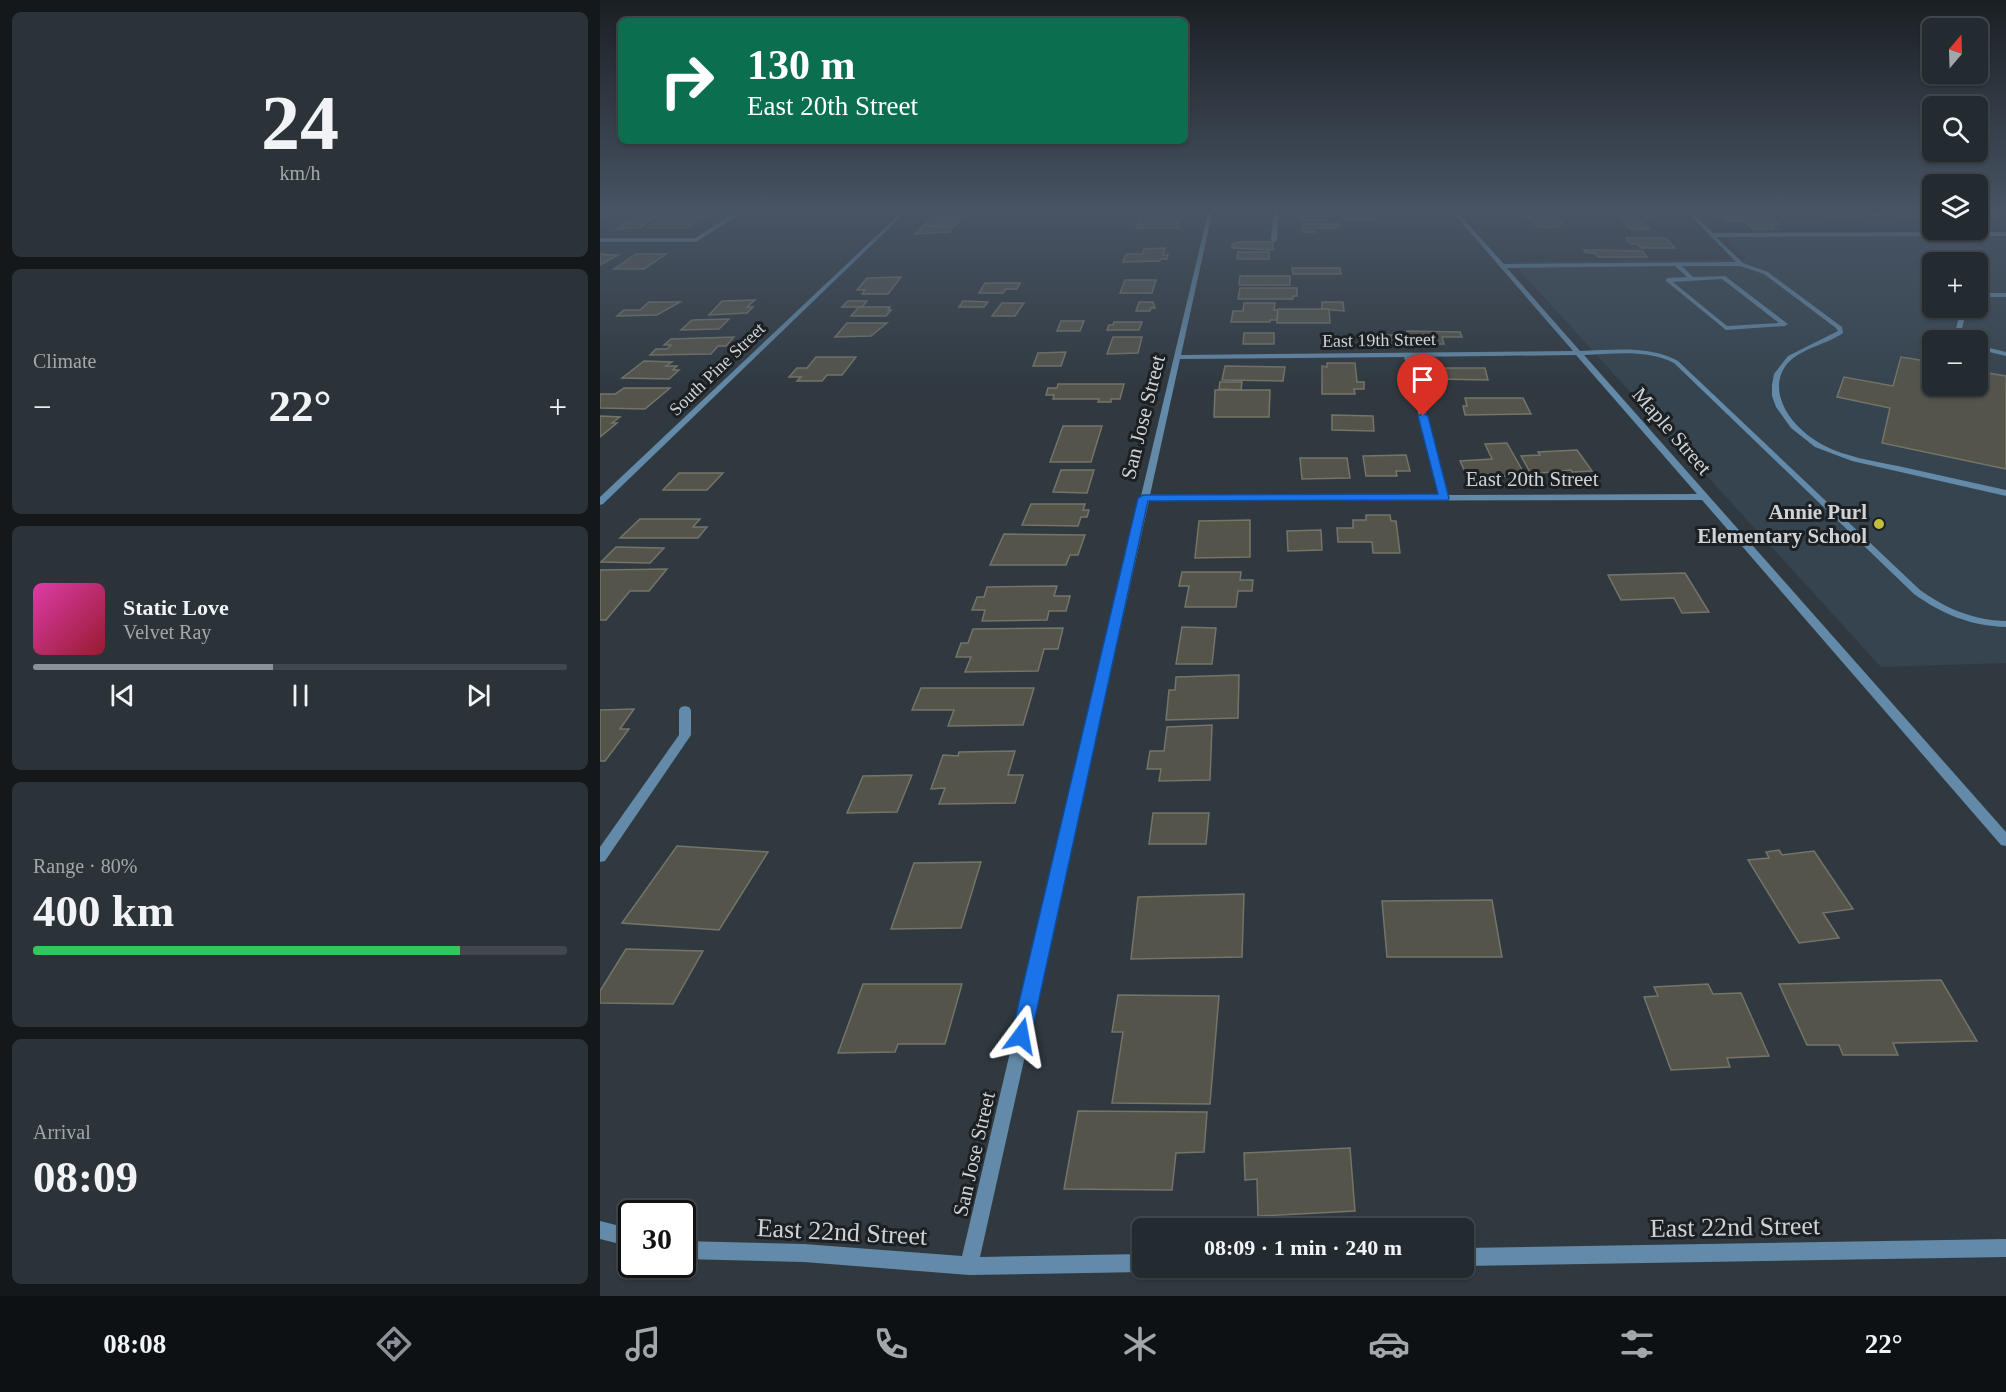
<!DOCTYPE html>
<html lang="en">
<head>
<meta charset="utf-8">
<style>
  body { margin:0; font-family:Georgia,serif; background:#2c3338; color:#f1f3f6; height:100vh; display:flex; flex-direction:column; font-size:22px; white-space:nowrap }
  * { box-sizing:border-box; margin:0 }
  p { font-size:20px; color:#a3a7ab }
  .icon { flex:none; width:33px; height:33px; fill:none; stroke:currentColor; stroke-width:2; stroke-linecap:round; stroke-linejoin:round }
  .map { position:relative; flex:1; overflow:hidden }
  .panel { display:flex; flex-direction:column; gap:12px; padding:12px; background:#14181a; width:600px }
  .panel>* { flex:none }
  .top-card { position:absolute; left:18px; top:18px; width:570px; height:126px; border-radius:9px; box-shadow:0 2px 4px #0004,0 0 0 2px #41474c; background:#0b6e4f; color:#fff; overflow:hidden }
  .needle { width:39px; rotate:19deg }
  .controls { position:absolute; left:1322px; top:18px; display:grid; gap:12px }
  .controls a { display:grid; place-items:center; width:66px; height:66px; border-radius:9px; background:#242b30; box-shadow:0 2px 4px #0004,0 0 0 2px #41474c; font-size:30px }
  .speed { position:absolute; left:18px; top:1200px; display:flex; gap:12px; font-size:30px; font-weight:700; text-align:center }
  .speed>* { display:grid; place-content:center; width:78px; height:78px; border-radius:50%; background:#242b30; box-shadow:0 2px 4px #0004,0 0 0 2px #41474c; line-height:1 }
  .speed .limit { border:3px solid #111; border-radius:9px; background:#fff; color:#111 }
  .pin { position:absolute; display:grid; place-items:center; width:51px; height:51px; color:#fff; margin:-62px -26px; border-radius:50% 50% 50% 0; rotate:-45deg; box-shadow:0 0 6px #0007 }
  .pin .icon { rotate:45deg }
  .me { position:absolute; width:66px; margin:-33px; rotate:13deg; stroke-linejoin:round; filter:drop-shadow(0 0 4px #0008) }
  .turn { display:flex; align-items:center; gap:21px; height:126px; padding:0 30px; font-size:27px }
  .turn .icon { width:78px; height:78px; stroke-width:2.5 }
  .turn b { display:block; font-size:42px; line-height:51px }
  .big { font-size:45px; font-weight:700; line-height:1.1 }
  .panel .card { flex:1; display:flex; flex-direction:column; justify-content:center; gap:9px; min-width:0; padding:0 21px; border-radius:9px; background:#2c3338 }
  .panel .dial { align-items:center; gap:0 }
  .dial b { font-size:78px; line-height:1 }
  .song { display:flex; align-items:center; gap:18px }
  .cover { width:72px; height:72px; border-radius:9px; background:linear-gradient(135deg,hsl(320 70% 55%),hsl(350 70% 35%)) }
  .played { height:6px; border-radius:3px; background:linear-gradient(90deg,#8c9099 45%,#41474c 45%) }
  .keys { display:flex; justify-content:space-around; direction:ltr }
  .heat { display:flex; justify-content:space-between; align-items:center; font-size:33px; direction:ltr }
  .charge { height:9px; border-radius:4px; background:linear-gradient(90deg,#34c759 80%,#41474c 0) }
  .trip { position:absolute; left:532px; top:1218px; width:342px; height:60px; border-radius:9px; background:#242b30; box-shadow:0 2px 4px #0004,0 0 0 2px #41474c; font-weight:700; line-height:60px; text-align:center }
  .menu { display:flex; height:96px; justify-content:space-around; align-items:center; background:#0e1113; color:#a3a7ab }
  .menu .icon { width:42px; height:42px }
  .menu .current { color:#8c9099 }
  .menu b { font-size:27px; color:#f1f3f6 }
  main { display:flex; flex:1; min-height:0 }
  .map>svg:first-child { display:block }
  .built { fill:#36444f; fill-rule:evenodd }
  .building { fill:#54544a; stroke:#747469; stroke-width:1.5 }
  .lines { fill:none; stroke-linecap:round; stroke-linejoin:round }
  .minor { fill:#638aa8; fill-rule:evenodd }
  .route { fill:#1a73e8; stroke:#114b97; stroke-width:1.5 }
  .poi-dot { fill:#c3bd3e; stroke:#1c2023; stroke-width:2 }
  .labels { text-anchor:middle; dominant-baseline:central; stroke-width:6; stroke-linejoin:round; paint-order:stroke }
  .far-street-label { font-size:18px; fill:#ced3d8; stroke:#1c2023 }
  .street-label { font-size:21px; fill:#ced3d8; stroke:#1c2023 }
  .poi-label { font-size:21px; font-weight:bold; fill:#ced3d8; stroke:#1c2023; text-anchor:end }
  .near-street-label { font-size:26px; fill:#ced3d8; stroke:#1c2023 }
</style>
</head>
<body>
<main>
<section class="panel">
<div class="card dial"><b>24</b><p>km/h</p></div>
<div class="card"><p>Climate</p>
<div class="heat"><a>−</a><b class="big">22°</b><a>+</a></div>
</div>
<div class="card">
<div class="song"><i class="cover"></i><div><b>Static Love</b><p>Velvet Ray</p></div></div>
<div class="played"></div>
<div class="keys"><svg class="icon" aria-label="previous" viewBox="0 0 24 24"><path d="M18 5L8 12l10 7zM5 5v14"/></svg><svg class="icon" aria-label="pause" viewBox="0 0 24 24"><path d="M8 5v14M16 5v14"/></svg><svg class="icon" aria-label="next" viewBox="0 0 24 24"><path d="M6 5l10 7-10 7zM19 5v14"/></svg></div>
</div>
<div class="card"><p>Range · 80%</p><b class="big">400 km</b><div class="charge"></div></div>
<div class="card"><p>Arrival</p><b class="big">08:09</b></div>
</section>
<div class="map">
<svg width="1406" height="1296" viewBox="0 0 1406 1296">
  <rect width="100%" height="100%" fill="#303940"/>
  <!-- built -->
  <path class="built" d="M1406,237v426l-125,4 -369,-405 235,-3 -22,-21zM1332,262h45v46h-45zM1332,340h45v46h-45z"/>
  <!-- building -->
  <g class="building">
    <polygon points="391,209 418,209 420,211 396,214"/>
    <polygon points="558,209 580,209 579,214 557,214"/>
    <polygon points="731,209 775,209 776,211 731,211"/>
    <polygon points="1183,209 1205,209 1212,213 1189,213"/>
    <polygon points="1215,209 1268,209 1279,215 1226,216"/>
    <polygon points="1288,209 1326,209 1332,212 1332,216 1301,217"/>
    <polygon points="1377,209 1386,209 1399,216 1377,216"/>
    <polygon points="339,210 369,210 362,218 330,218"/>
    <polygon points="698,214 724,214 725,220 699,220"/>
    <polygon points="743,214 774,215 774,220 742,220"/>
    <polygon points="1018,214 1051,214 1054,217 1047,217 1050,220 1040,220 1049,229 1030,229"/>
    <polygon points="34,216 58,216 39,228 17,229"/>
    <polygon points="926,216 956,216 962,224 957,224 959,227 939,227"/>
    <polygon points="1169,216 1180,225 1170,225 1176,229 1153,229 1143,221 1126,221 1121,217"/>
    <polygon points="65,217 103,217 87,228 48,228"/>
    <polygon points="576,217 575,222 580,221 579,228 536,228 540,218"/>
    <polygon points="328,220 360,220 354,226 323,226"/>
    <polygon points="702,224 739,224 739,228 714,228 715,232 703,232"/>
    <polygon points="323,226 354,226 349,232 315,234"/>
    <polygon points="1026,238 1066,238 1075,248 1041,248 1038,244 1031,244"/>
    <polygon points="640,242 673,242 673,250 632,248 632,244"/>
    <polygon points="565,248 563,255 568,255 567,259 561,259 560,261 523,262 526,254 542,254 544,249"/>
    <polygon points="984,250 1042,251 1047,257 998,257 995,253 986,253"/>
    <polygon points="638,252 669,252 669,259 637,259"/>
    <polygon points="0,254 6,254 4,255 18,255 0,265"/>
    <polygon points="36,254 66,254 44,269 14,269"/>
    <polygon points="692,268 740,268 741,274 693,274"/>
    <polygon points="640,276 690,276 690,285 639,285"/>
    <polygon points="301,277 288,294 262,294 265,290 257,290 267,278"/>
    <polygon points="525,280 556,280 552,293 520,293"/>
    <polygon points="385,283 420,283 417,289 406,289 403,293 379,293"/>
    <polygon points="640,288 697,288 697,296 693,296 693,299 638,299"/>
    <polygon points="155,300 147,307 153,307 147,313 109,315 122,301"/>
    <polygon points="248,301 267,301 262,307 242,307"/>
    <polygon points="363,301 388,302 384,307 359,307"/>
    <polygon points="49,302 80,302 57,315 17,316 24,310 40,310"/>
    <polygon points="539,302 553,302 555,308 551,308 550,311 536,311"/>
    <polygon points="722,302 743,302 744,311 722,309"/>
    <polygon points="402,303 424,303 415,316 392,316"/>
    <polygon points="644,303 675,303 674,310 678,310 677,320 670,320 670,322 631,322 633,311 643,311"/>
    <polygon points="259,307 290,307 288,310 291,310 286,316 251,316"/>
    <polygon points="678,309 729,309 730,323 677,323"/>
    <polygon points="129,319 119,329 81,330 92,320"/>
    <polygon points="461,321 484,321 480,331 457,331"/>
    <polygon points="514,322 542,322 539,330 507,330 509,325 513,325"/>
    <polygon points="247,323 287,323 271,336 235,337"/>
    <polygon points="807,331 860,332 862,337 842,337 844,344 780,344 780,335 807,335"/>
    <polygon points="644,333 674,333 674,344 643,344"/>
    <polygon points="134,337 126,346 118,346 111,354 50,355 56,349 67,349 71,345 64,345 71,339"/>
    <polygon points="513,337 542,337 538,353 507,354"/>
    <polygon points="466,352 461,366 433,366 438,353"/>
    <polygon points="216,357 256,357 242,375 227,375 222,381 197,381 201,377 189,377 197,368 207,368"/>
    <polygon points="1301,357 1332,362 1332,386 1377,386 1377,371 1406,376 1406,469 1282,443 1290,408 1237,397 1244,377 1293,386"/>
    <polygon points="44,361 72,362 66,366 77,366 73,370 79,370 69,379 22,378"/>
    <polygon points="727,363 755,363 757,382 764,382 764,389 754,389 755,394 722,394 722,366 727,367"/>
    <polygon points="625,366 685,367 683,381 622,380"/>
    <polygon points="834,368 885,368 888,380 836,379"/>
    <polygon points="620,382 642,382 641,390 619,389"/>
    <polygon points="458,384 524,384 520,399 511,399 511,402 498,402 499,399 453,399 454,395 446,395 448,388 457,388"/>
    <polygon points="24,388 70,388 45,409 0,408 0,394 15,394"/>
    <polygon points="615,390 670,390 669,417 614,417"/>
    <polygon points="865,398 923,398 931,414 865,415 863,406 867,406"/>
    <polygon points="732,415 773,416 774,431 732,430"/>
    <polygon points="0,416 20,417 12,423 17,423 0,437"/>
    <polygon points="463,426 502,426 491,462 450,462"/>
    <polygon points="907,443 925,475 868,478 860,461 892,459 885,444"/>
    <polygon points="977,450 992,471 972,472 971,470 931,474 921,456 940,455 938,452"/>
    <polygon points="806,455 810,471 796,471 797,476 766,476 763,456"/>
    <polygon points="700,458 747,458 750,478 702,479"/>
    <polygon points="461,470 494,470 487,493 453,492"/>
    <polygon points="79,473 123,473 107,490 63,490"/>
    <polygon points="431,504 485,504 483,510 489,510 487,517 481,517 478,526 422,525"/>
    <polygon points="766,515 790,515 791,521 796,521 800,553 773,553 772,542 738,542 737,528 753,528 753,520 766,520"/>
    <polygon points="40,519 100,519 93,527 107,527 98,538 20,538"/>
    <polygon points="650,520 650,557 595,558 599,521"/>
    <polygon points="721,530 722,550 688,551 687,531"/>
    <polygon points="404,534 485,535 478,555 470,555 466,565 390,565"/>
    <polygon points="16,547 64,548 50,563 1,562"/>
    <polygon points="67,569 49,591 30,591 6,620 0,620 0,570"/>
    <polygon points="582,572 641,572 640,580 653,580 652,591 638,591 636,607 585,607 589,586 579,586"/>
    <polygon points="1085,573 1109,612 1082,613 1074,598 1021,600 1008,575"/>
    <polygon points="457,586 454,596 470,596 466,611 449,611 447,620 382,621 385,610 372,610 377,597 384,597 387,587"/>
    <polygon points="582,627 616,628 612,664 576,664"/>
    <polygon points="463,628 458,649 444,649 438,671 365,672 371,657 356,657 361,643 368,643 373,629"/>
    <polygon points="639,675 638,718 566,720 569,690 575,690 576,677"/>
    <polygon points="321,688 434,688 423,725 348,726 354,710 312,710"/>
    <polygon points="34,709 20,729 29,729 5,761 0,761 0,710"/>
    <polygon points="612,725 610,780 559,781 561,769 547,769 550,751 564,751 567,727"/>
    <polygon points="415,751 408,775 423,775 415,803 339,804 345,788 331,789 343,755 358,756 359,752"/>
    <polygon points="312,775 297,812 247,813 263,776"/>
    <polygon points="553,813 609,813 606,844 549,844"/>
    <polygon points="77,846 168,852 119,930 22,923"/>
    <polygon points="1179,850 1182,855 1214,851 1253,909 1223,913 1239,938 1199,943 1148,860 1169,858 1166,852"/>
    <polygon points="381,862 361,928 291,929 314,863"/>
    <polygon points="644,894 642,957 531,959 538,897"/>
    <polygon points="892,900 902,957 787,957 782,901"/>
    <polygon points="26,949 103,951 73,1004 0,1003 0,991"/>
    <polygon points="1341,980 1377,1041 1293,1043 1298,1055 1243,1055 1239,1045 1207,1045 1179,984"/>
    <polygon points="263,984 362,984 345,1044 298,1044 295,1052 238,1053"/>
    <polygon points="1108,984 1113,994 1141,993 1169,1056 1127,1058 1130,1067 1071,1070 1044,997 1058,996 1054,987"/>
    <polygon points="518,995 619,996 610,1104 512,1103 523,1032 512,1032"/>
    <polygon points="478,1111 607,1112 604,1152 576,1153 572,1190 464,1189"/>
    <polygon points="750,1148 755,1211 658,1216 657,1179 645,1180 644,1153"/>
  </g>
  <g class="lines">
    <!-- minor -->
    <g class="minor">
      <polygon points="11,209 16,209 0,217 0,214"/>
      <polygon points="142,209 147,209 96,242 0,242 0,238 95,238"/>
      <polygon points="305,209 309,209 3,504 0,505 0,497"/>
      <path d="M609,209h4l-32,146 392,-4 -123,-142h4l50,55 232,-2 -52,-53h4l25,24 293,-1v4l-290,1 27,26 25,9 74,55 1,6c-17,12 -42,15 -56,31 -8,10 -10,23 -6,35 6,20 24,36 42,46 23,12 50,16 75,21 36,8 72,16 108,24v6l-154,-35 -37,-14 -24,-19 -15,-21 -4,-11v-11l2,-11 14,-18 50,-25 -2,-3 -72,-54 -24,-8h-58l11,11 32,-1 63,48 -3,2 -59,4 -60,-49v-2l2,-1 19,-1 -12,-11 -168,2 73,83c33,-1 69,-6 98,10l242,229c27,19 53,30 86,31v6c-35,-1 -64,-13 -92,-33l-240,-231c-27,-14 -61,-9 -90,-8l422,477v14l-5,-1 -299,-345 -553,1 -169,756 163,-3v14h7v2l-7,2 -174,3 -165,-13 -122,-3v-18l122,3 158,12 178,-756 -1,-2 2,-2zM1122,279l57,44 -52,3 -54,-44zM976,355l121,139 -250,1 -36,-138zM804,357l35,138h-289l30,-136z"/>
      <polygon points="674,209 678,209 677,240 674,242 671,240"/>
      <rect x="1377" y="293" width="29" height="4"/>
      <polygon points="1361,308 1367,308 1361,333 1367,340 1361,340 1355,333"/>
      <polygon points="1377,345 1406,352 1406,356 1377,349"/>
      <polygon points="85,706 89,707 91,710 91,735 5,861 0,862 0,847 79,735 79,710 81,707"/>
      <polygon points="0,1221 32,1229 32,1247 0,1239"/>
      <polygon points="1406,1239 1406,1257 864,1266 864,1248"/>
    </g>
  </g>
  <!-- sky -->
  <linearGradient id="sky" x2="0" y2="1"><stop stop-color="#1a1f23"/><stop offset="0.54" stop-color="#485464"/><stop offset="1" stop-color="#485464" stop-opacity="0"/></linearGradient>
  <rect width="1406" height="390" fill="url(#sky)"/>
  <!-- route -->
  <polygon class="route" points="823,413 828,416 849,498 848,500 548,501 431,1036 428,1043 421,1045 414,1043 411,1036 538,498 543,495 838,494 818,416"/>
  <!-- markers -->
  <circle class="poi-dot" cx="1279" cy="524" r="6"/>
  <g class="labels">
    <!-- far-street labels -->
    <g class="far-street-label">
      <text transform="translate(779 340) rotate(-1)">East 19th Street</text>
      <text transform="translate(117 369) rotate(-44)">South Pine Street</text>
    </g>
    <!-- street labels -->
    <g class="street-label">
      <text transform="translate(543 417) rotate(-76)">San Jose Street</text>
      <text transform="translate(1072 431) rotate(49)">Maple Street</text>
      <text x="932" y="479">East 20th Street</text>
      <text transform="translate(374 1154) rotate(-77)">San Jose Street</text>
    </g>
    <!-- poi labels -->
    <g class="poi-label">
      <text x="1267" y="512">Annie Purl<tspan x="1267" dy="24">Elementary School</tspan></text>
    </g>
    <!-- near-street labels -->
    <g class="near-street-label">
      <text transform="translate(1135 1227) rotate(-1)">East 22nd Street</text>
      <text transform="translate(242 1232) rotate(3)">East 22nd Street</text>
    </g>
  </g>
</svg>
<div class="controls">
<a><svg class="needle" viewBox="-14 -14 28 28"><path d="M0-13l5 13h-10z" fill="#e53935"/><path d="M0 13l5-13h-10z" fill="#a3a7ab"/></svg></a>
<a><svg class="icon" aria-label="search" viewBox="0 0 24 24"><circle cx="10" cy="10" r="6"/><path d="M15 15l6 6"/></svg></a>
<a><svg class="icon" aria-label="layers" viewBox="0 0 24 24"><path d="M12 4l9 5-9 5-9-5zM3 14l9 5 9-5"/></svg></a>
<a>+</a>
<a>−</a>
</div>
<div class="speed"><div class="limit">30</div></div>
<div class="pin" style="left:823px;top:416px;background:#d93025"><svg class="icon" aria-label="arrive" viewBox="0 0 24 24"><path d="M6 21V4h12l-3 4 3 4H6"/></svg></div>
<svg class="me" style="left:421px;top:1036px" viewBox="-20 -20 40 40"><path d="M0-17L14 15 0 8-14 15z" fill="#1a73e8" stroke="#fff" stroke-width="4"/></svg>
<div class="trip">08:09 · 1 min · 240 m</div>
<div class="top-card">
<div class="turn"><svg class="icon" aria-label="right" viewBox="0 0 24 24"><path d="M7 20v-9h11M14 6l5 5-5 5"/></svg><div><b>130 m</b>East 20th Street</div></div>
</div>
</div>
</main>
<nav class="menu">
<b>08:08</b>
<svg class="icon current" aria-label="directions" viewBox="0 0 24 24"><path d="M12 3l9 9-9 9-9-9zM9 14v-3h6M13 9l2 2-2 2"/></svg>
<svg class="icon" aria-label="music" viewBox="0 0 24 24"><path d="M9 18V5l10-2v13"/><circle cx="6" cy="18" r="3"/><circle cx="16" cy="16" r="3"/></svg>
<svg class="icon" aria-label="phone" viewBox="0 0 24 24"><path d="M5 4h4l2 5-3 2q2 4 5 5l2-3 5 2v4C11 20 4 13 5 4z"/></svg>
<svg class="icon" aria-label="climate" viewBox="0 0 24 24"><path d="M12 3v18M4 7l16 10M4 17L20 7"/></svg>
<svg class="icon" aria-label="car" viewBox="0 0 24 24"><path d="M5 17H2v-5l4-1 3-4h7l3 4 3 1v5h-3M9 17h6M6 11h13"/><circle cx="7" cy="17" r="2"/><circle cx="17" cy="17" r="2"/></svg>
<svg class="icon" aria-label="filters" viewBox="0 0 24 24"><path d="M4 7h16M4 17h16"/><circle cx="9" cy="7" r="2"/><circle cx="15" cy="17" r="2"/></svg>
<b>22°</b>
</nav>
</body>
</html>
